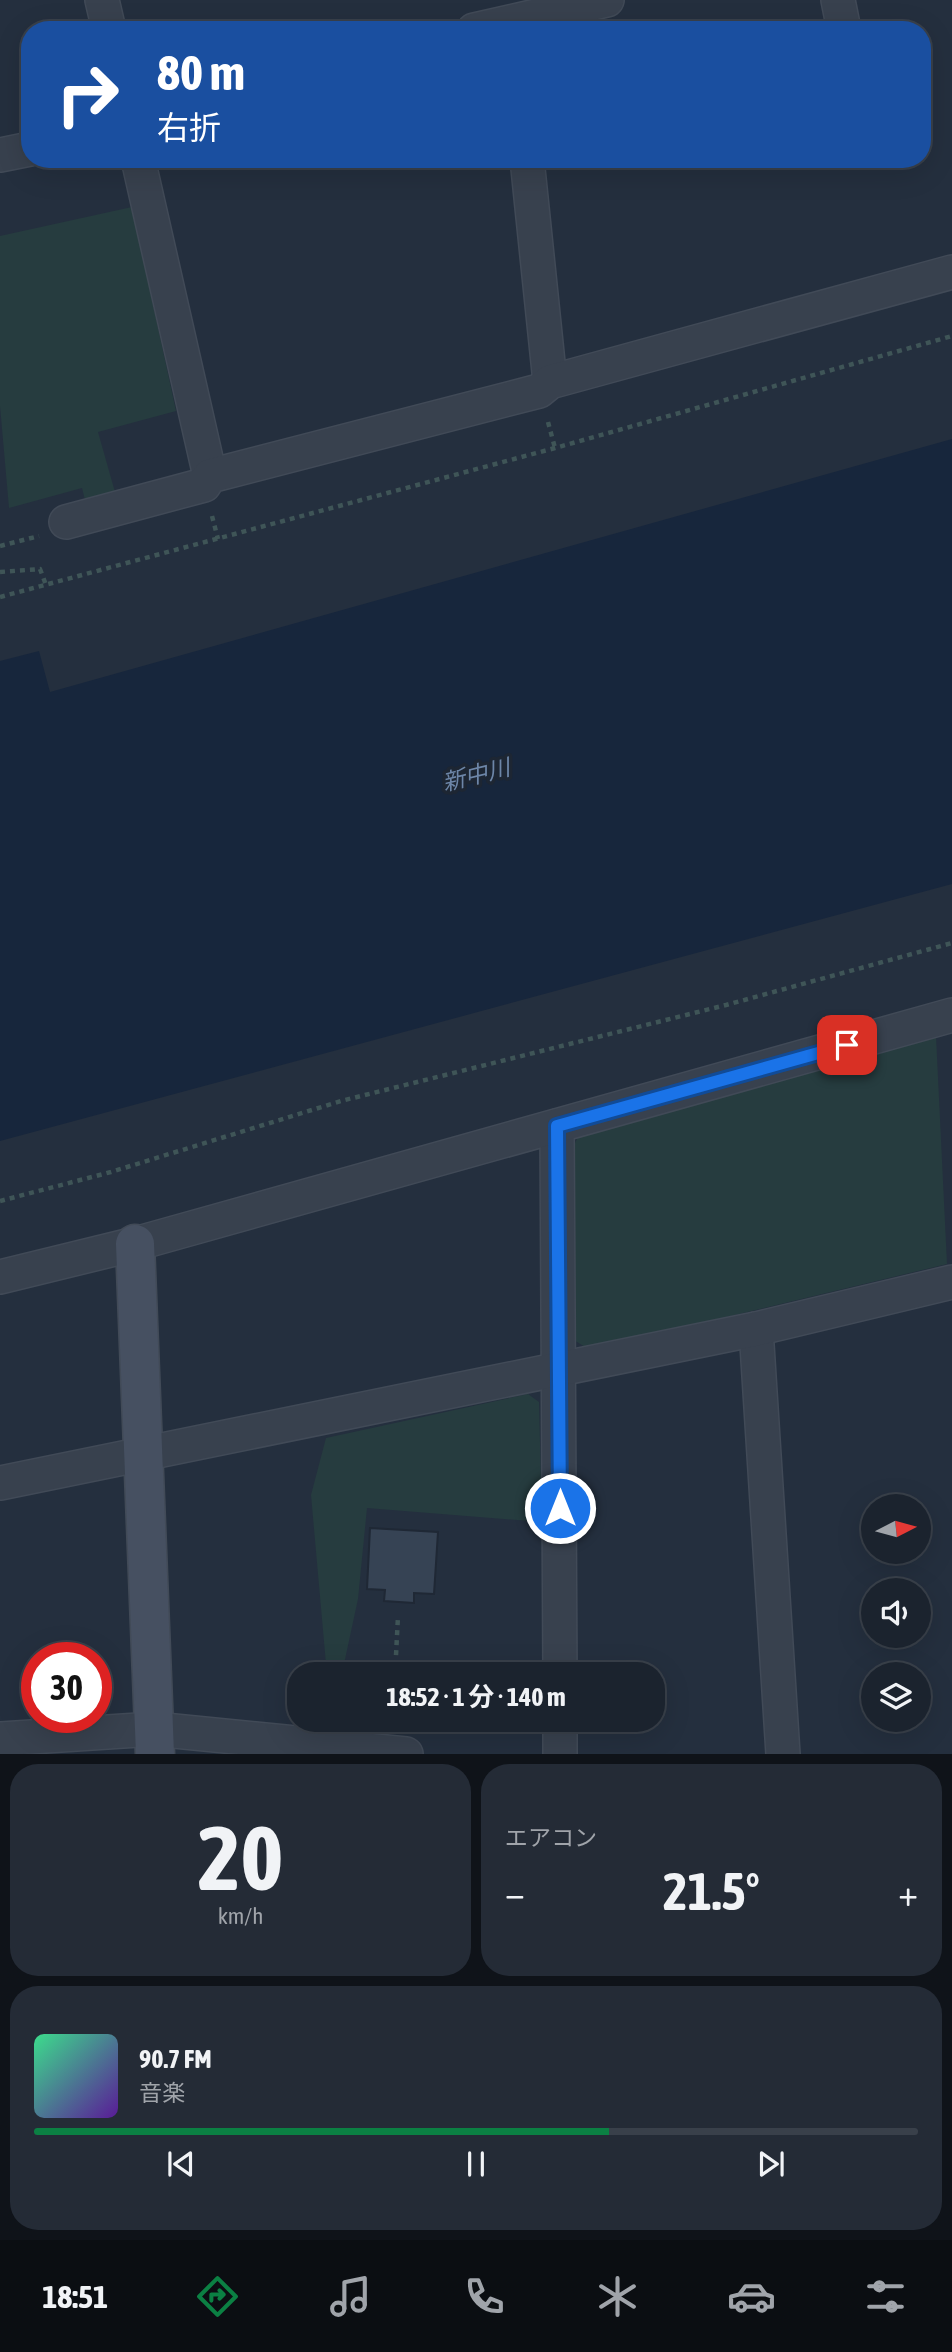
<!DOCTYPE html>
<html lang="ja">
<head>
<meta charset="utf-8">
<style>
  body { margin:0; font-family:"Asap Condensed","Noto Sans JP",sans-serif; background:#242b36; color:#f1f3f6; height:100vh; display:flex; flex-direction:column; font-size:26px; white-space:nowrap }
  * { box-sizing:border-box; margin:0 }
  p { font-size:23px; color:#a0a4aa }
  .icon { flex:none; width:38px; height:38px; fill:none; stroke:currentColor; stroke-width:2; stroke-linecap:round; stroke-linejoin:round }
  .map { position:relative; height:1754px; overflow:hidden }
  .panel { display:flex; flex-direction:column; gap:10px; padding:10px; background:#0f1319; flex:1 }
  .panel>* { flex:none }
  .guide { position:absolute; left:21px; top:21px; width:910px; height:147px; border-radius:28px; box-shadow:0 7px 28px #0002,0 0 0 2px #39404a; background:#1a4fa0; color:#fff; overflow:hidden }
  .needle { width:46px; rotate:84deg }
  .fabs { position:absolute; left:861px; top:1494px; display:grid; gap:14px }
  .fabs a { display:grid; place-items:center; width:70px; height:70px; border-radius:50%; background:#1b232e; box-shadow:0 7px 28px #0002,0 0 0 2px #39404a; font-size:35px }
  .speed { position:absolute; left:21px; top:1642px; display:flex; gap:14px; font-size:35px; font-weight:700; text-align:center }
  .speed>* { display:grid; place-content:center; width:91px; height:91px; border-radius:50%; background:#1b232e; box-shadow:0 7px 28px #0002,0 0 0 2px #39404a; line-height:1 }
  .speed .limit { border:10px solid #d22; background:#fff; color:#111 }
  .pin { position:absolute; display:grid; place-items:center; width:60px; height:60px; color:#fff; margin:-30px; border-radius:14px; box-shadow:0 4px 10px #0006 }
  .me { position:absolute; width:77px; margin:-38px; rotate:0deg; stroke-linejoin:round; filter:drop-shadow(0 0 5px #0008) }
  .turn { display:flex; align-items:center; gap:24px; height:147px; padding:0 21px; font-size:32px }
  .turn .icon { width:91px; height:91px; stroke-width:2.5 }
  .turn b { display:block; font-size:49px; line-height:60px }
  .big { font-size:52px; font-weight:700; line-height:1.1 }
  .panel .widget { flex:1; display:flex; flex-direction:column; justify-content:center; gap:10px; min-width:0; padding:0 24px; border-radius:28px; background:#242b36 }
  .panel .dial { align-items:center; gap:0 }
  .dial b { font-size:91px; line-height:1 }
  .song { display:flex; align-items:center; gap:21px }
  .cover { width:84px; height:84px; border-radius:10px; background:linear-gradient(135deg,hsl(150 70% 55%),hsl(270 70% 35%)) }
  .played { height:7px; border-radius:4px; background:linear-gradient(90deg,#0b8043 65%,#39404a 65%) }
  .keys { display:flex; justify-content:space-around; direction:ltr }
  .heat { display:flex; justify-content:space-between; align-items:center; font-size:38px; direction:ltr }
  .panel .tiles { flex:1; display:grid; gap:10px; grid-template-columns:1fr 1fr }
  .widget:last-child { grid-column:span 2 }
  .trip { position:absolute; left:287px; top:1662px; width:378px; height:70px; border-radius:28px; background:#1b232e; box-shadow:0 7px 28px #0002,0 0 0 2px #39404a; font-weight:700; line-height:70px; text-align:center }
  .tabs { display:flex; height:112px; justify-content:space-around; align-items:center; background:#0b0e12; color:#a0a4aa }
  .tabs .icon { width:49px; height:49px }
  .tabs .active { color:#0b8043 }
  .tabs b { font-size:32px; color:#f1f3f6 }
  .map>svg:first-child { display:block }
  .green { fill:#263c3f }
  .water { fill:#17263c }
  .building { fill:#364354; stroke:#1f2835; stroke-width:2 }
  .lines { fill:none; stroke-linecap:round; stroke-linejoin:round }
  .street-casing { stroke:#414a57; stroke-width:36 }
  .secondary-casing { stroke:#414a57; stroke-width:41 }
  .path { stroke:#3f5557; stroke-width:4.5; stroke-dasharray:5 5; stroke-linecap:butt }
  .street { stroke:#38414e; stroke-width:33 }
  .secondary { stroke:#465061; stroke-width:38 }
  .route-casing { stroke:#114b97; stroke-width:18 }
  .route { stroke:#1a73e8; stroke-width:12 }
  .labels { text-anchor:middle; dominant-baseline:central; stroke-width:7; stroke-linejoin:round; paint-order:stroke }
  .water-label { font-size:23px; font-style:italic; fill:#6d86a8; stroke:#1d2633 }
</style>
</head>
<body>
<div class="map">
<svg width="952" height="1754" viewBox="0 0 952 1754">
  <rect width="100%" height="100%" fill="#242f3e"/>
  <!-- green -->
  <g class="green">
    <polygon points="132,207 176,411 98,432 115,492 85,500 82,488 9,508 0,406 0,236"/>
    <polygon points="936,1036 947,1264 590,1350 569,1337 569,1155 581,1131"/>
    <polygon points="528,1394 539,1402 542,1522 367,1508 358,1599 344,1664 326,1664 311,1495 326,1438"/>
  </g>
  <!-- water -->
  <polygon class="water" points="952,439 952,884 0,1141 0,661 39,651 50,692"/>
  <!-- building -->
  <polygon class="building" points="370,1528 438,1532 434,1594 414,1593 414,1603 384,1601 385,1590 367,1589"/>
  <g class="lines">
    <!-- street casing -->
    <g class="street-casing">
      <g id="street">
        <polyline points="102,0 109,30"/>
        <polyline points="838,0 844,30"/>
        <polyline points="474,30 607,0"/>
        <polyline points="0,155 30,149"/>
        <polyline points="138,159 210,476"/>
        <polyline points="527,159 550,382"/>
        <polyline points="66,522 204,485 210,476 539,391 550,382 952,272"/>
        <polyline points="557,1126 560,1675"/>
        <polyline points="0,1277 135,1244 952,1015"/>
        <polyline points="756,1329 783,1754"/>
        <polyline points="0,1483 756,1329 952,1282"/>
        <polyline points="0,1739 154,1729 406,1754"/>
        <polyline points="560,1754 560,1720"/>
      </g>
    </g>
    <!-- secondary casing -->
    <g class="secondary-casing">
      <polyline id="secondary" points="135,1244 155,1754"/>
    </g>
    <!-- path -->
    <g class="path">
      <polyline points="548,422 555,448"/>
      <polyline points="212,516 218,539"/>
      <polyline points="0,546 39,536"/>
      <polyline points="0,572 40,569 46,585"/>
      <polyline points="0,597 555,448 952,336"/>
      <polyline points="0,1201 111,1172 341,1101 726,1005 952,943"/>
      <polyline points="395,1675 398,1616"/>
    </g>
    <!-- street -->
    <use href="#street" class="street"/>
    <!-- secondary -->
    <use href="#secondary" class="secondary"/>
  </g>
  <g class="lines">
    <!-- route casing -->
    <g class="route-casing">
      <polyline id="route" points="560,1508 557,1126 847,1045"/>
    </g>
    <!-- route -->
    <use href="#route" class="route"/>
  </g>
  <g class="labels">
    <!-- water labels -->
    <g class="water-label">
      <text transform="translate(476 775) rotate(-14)">新中川</text>
    </g>
  </g>
</svg>
<div class="fabs">
<a><svg class="needle" viewBox="-14 -14 28 28"><path d="M0-13l5 13h-10z" fill="#e53935"/><path d="M0 13l5-13h-10z" fill="#a0a4aa"/></svg></a>
<a><svg class="icon" aria-label="sound" viewBox="0 0 24 24"><path d="M4 9h4l5-4v14l-5-4H4zM17 9q2 3 0 6"/></svg></a>
<a><svg class="icon" aria-label="layers" viewBox="0 0 24 24"><path d="M12 4l9 5-9 5-9-5zM3 14l9 5 9-5"/></svg></a>
</div>
<div class="speed"><div class="limit">30</div></div>
<div class="pin" style="left:847px;top:1045px;background:#d93025"><svg class="icon" aria-label="arrive" viewBox="0 0 24 24"><path d="M6 21V4h12l-3 4 3 4H6"/></svg></div>
<svg class="me" style="left:560px;top:1508px" viewBox="-20 -20 40 40"><circle r="17" fill="#1a73e8" stroke="#fff" stroke-width="3"/><path d="M0-11L8 9 0 5-8 9z" fill="#fff"/></svg>
<div class="trip">18:52 · 1 分 · 140 m</div>
<div class="guide">
<div class="turn"><svg class="icon" aria-label="right" viewBox="0 0 24 24"><path d="M7 20v-9h11M14 6l5 5-5 5"/></svg><div><b>80 m</b>右折</div></div>
</div>
</div>
<section class="panel">
<div class="tiles">
<div class="widget dial"><b>20</b><p>km/h</p></div>
<div class="widget"><p>エアコン</p>
<div class="heat"><a>−</a><b class="big">21.5°</b><a>+</a></div>
</div>
<div class="widget">
<div class="song"><i class="cover"></i><div><b>90.7 FM</b><p>音楽</p></div></div>
<div class="played"></div>
<div class="keys"><svg class="icon" aria-label="previous" viewBox="0 0 24 24"><path d="M18 5L8 12l10 7zM5 5v14"/></svg><svg class="icon" aria-label="pause" viewBox="0 0 24 24"><path d="M8 5v14M16 5v14"/></svg><svg class="icon" aria-label="next" viewBox="0 0 24 24"><path d="M6 5l10 7-10 7zM19 5v14"/></svg></div>
</div>
</div>
</section>
<nav class="tabs">
<b>18:51</b>
<svg class="icon active" aria-label="directions" viewBox="0 0 24 24"><path d="M12 3l9 9-9 9-9-9zM9 14v-3h6M13 9l2 2-2 2"/></svg>
<svg class="icon" aria-label="music" viewBox="0 0 24 24"><path d="M9 18V5l10-2v13"/><circle cx="6" cy="18" r="3"/><circle cx="16" cy="16" r="3"/></svg>
<svg class="icon" aria-label="phone" viewBox="0 0 24 24"><path d="M5 4h4l2 5-3 2q2 4 5 5l2-3 5 2v4C11 20 4 13 5 4z"/></svg>
<svg class="icon" aria-label="climate" viewBox="0 0 24 24"><path d="M12 3v18M4 7l16 10M4 17L20 7"/></svg>
<svg class="icon" aria-label="car" viewBox="0 0 24 24"><path d="M5 17H2v-5l4-1 3-4h7l3 4 3 1v5h-3M9 17h6M6 11h13"/><circle cx="7" cy="17" r="2"/><circle cx="17" cy="17" r="2"/></svg>
<svg class="icon" aria-label="filters" viewBox="0 0 24 24"><path d="M4 7h16M4 17h16"/><circle cx="9" cy="7" r="2"/><circle cx="15" cy="17" r="2"/></svg>
</nav>
</body>
</html>
